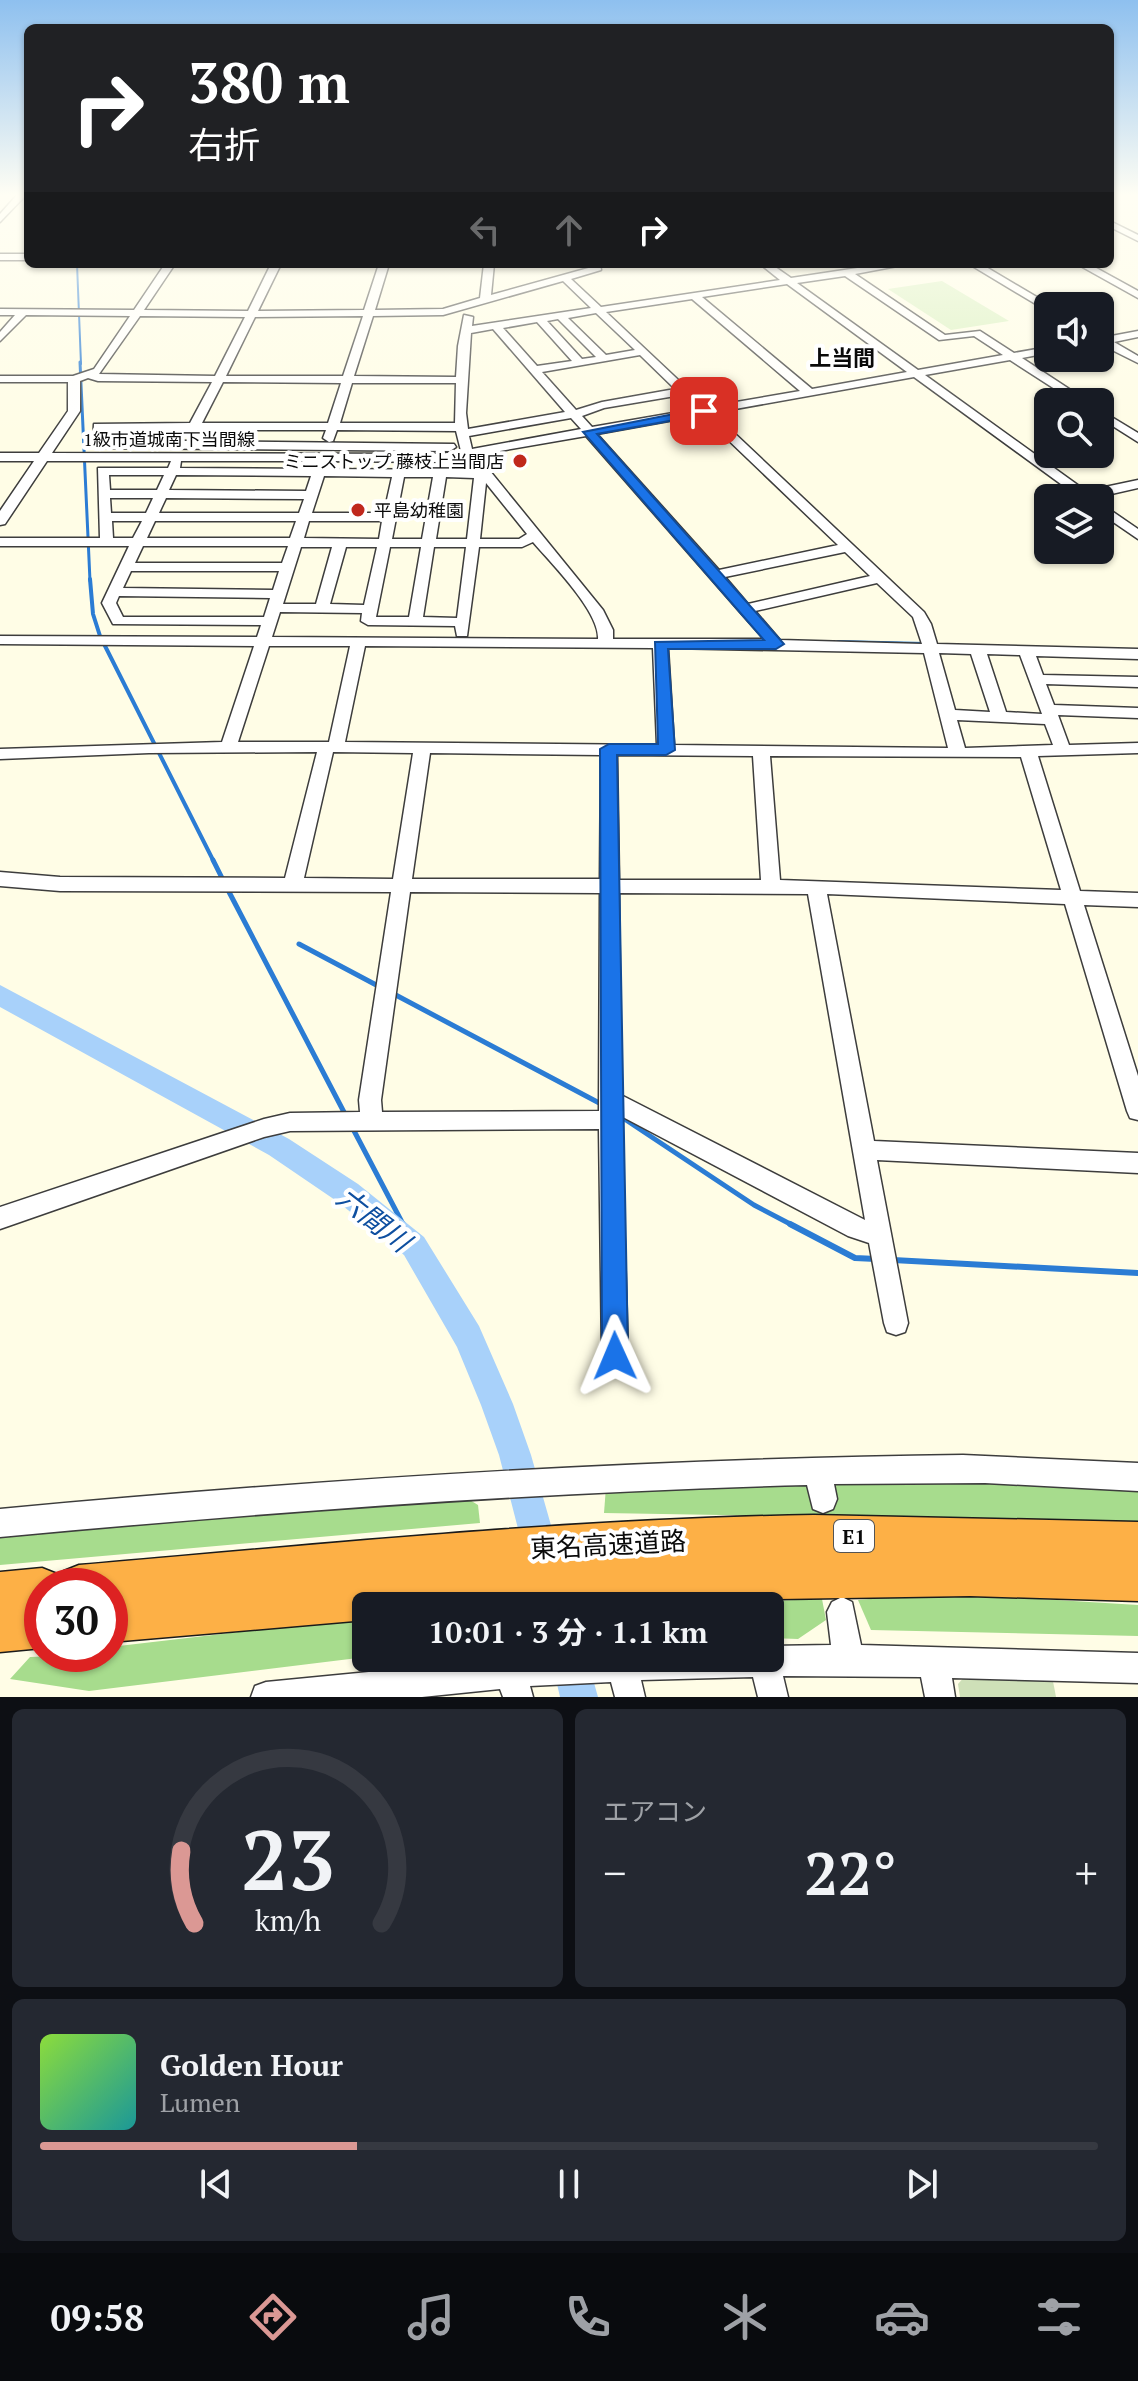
<!DOCTYPE html>
<html lang="ja">
<head>
<meta charset="utf-8">
<style>
  body { margin:0; font-family:"PT Serif","Noto Sans JP",serif; background:#242831; color:#f1f3f6; height:100vh; display:flex; flex-direction:column; font-size:30px; white-space:nowrap }
  * { box-sizing:border-box; margin:0 }
  p { font-size:26px; color:#9ea1a6 }
  .icon { flex:none; width:44px; height:44px; fill:none; stroke:currentColor; stroke-width:2; stroke-linecap:round; stroke-linejoin:round }
  .map { position:relative; height:1697px; overflow:hidden }
  .side { display:flex; flex-direction:column; gap:12px; padding:12px; background:#0d0f14; flex:1 }
  .side>* { flex:none }
  .hud { position:absolute; left:24px; top:24px; width:1090px; height:244px; border-radius:12px; box-shadow:0 2px 6px #0004; background:#202124; color:#fff; overflow:hidden }
  .fabs { position:absolute; left:1034px; top:292px; display:grid; gap:16px }
  .fabs a { display:grid; place-items:center; width:80px; height:80px; border-radius:12px; background:#171b24; box-shadow:0 2px 6px #0004; font-size:40px }
  .speed { position:absolute; left:24px; top:1568px; display:flex; gap:16px; font-size:40px; font-weight:700; text-align:center }
  .speed>* { display:grid; place-content:center; width:104px; height:104px; border-radius:50%; background:#171b24; box-shadow:0 2px 6px #0004; line-height:1 }
  .speed .limit { border:12px solid #d22; background:#fff; color:#111 }
  .pin { position:absolute; display:grid; place-items:center; width:68px; height:68px; color:#fff; margin:-34px; border-radius:16px; box-shadow:0 4px 12px #0006 }
  .me { position:absolute; width:88px; margin:-44px; rotate:359deg; stroke-linejoin:round; filter:drop-shadow(0 0 6px #0008) }
  .turn { display:flex; align-items:center; gap:28px; height:168px; padding:0 32px; font-size:36px }
  .turn .icon { width:104px; height:104px; stroke-width:2.5 }
  .turn b { display:block; font-size:56px; line-height:68px }
  .lanes { display:flex; align-items:center; height:76px; padding:0 32px; background:#0003; justify-content:center; gap:40px; direction:ltr }
  .lanes .off { opacity:.35 }
  .big { font-size:60px; font-weight:700; line-height:1.1 }
  .side .widget { flex:1; display:flex; flex-direction:column; justify-content:center; gap:12px; min-width:0; padding:0 28px; border-radius:12px; background:#242831 }
  .side .dial { align-items:center; gap:0 }
  .dial svg { height:208px; overflow:visible; fill:none; stroke:#363941; stroke-width:7; stroke-linecap:round; text-anchor:middle }
  .dial text { fill:#f1f3f6; stroke:none }
  .song { display:flex; align-items:center; gap:24px }
  .cover { width:96px; height:96px; border-radius:12px; background:linear-gradient(135deg,hsl(90 70% 55%),hsl(180 70% 35%)) }
  .played { height:8px; border-radius:4px; background:linear-gradient(90deg,#db9894 30%,#363941 30%) }
  .keys { display:flex; justify-content:space-around; direction:ltr }
  .heat { display:flex; justify-content:space-between; align-items:center; font-size:44px; direction:ltr }
  .side .tiles { flex:1; display:grid; gap:12px; grid-template-columns:1fr 1fr }
  .widget:last-child { grid-column:span 2 }
  .trip { position:absolute; left:352px; top:1592px; width:432px; height:80px; border-radius:12px; background:#171b24; box-shadow:0 2px 6px #0004; font-weight:700; line-height:80px; text-align:center }
  .tab-bar { display:flex; height:128px; justify-content:space-around; align-items:center; background:#090b0e; color:#9ea1a6 }
  .tab-bar .icon { width:56px; height:56px }
  .tab-bar .on { color:#db9894 }
  .tab-bar b { font-size:36px; color:#f1f3f6 }
  .map>svg:first-child { display:block }
  .forest { fill:#a7dc8d }
  .cemetery { fill:#cee0b8 }
  .pitch { fill:#dbf1c1 }
  .lines { fill:none; stroke-linecap:round; stroke-linejoin:round }
  .stream-far4 { stroke:#2b7cd4; stroke-width:2 }
  .stream-far3 { stroke:#2b7cd4; stroke-width:3 }
  .stream-far2 { stroke:#2b7cd4; stroke-width:4 }
  .stream-far1 { stroke:#2b7cd4; stroke-width:5 }
  .stream { stroke:#2b7cd4; stroke-width:6 }
  .river { fill:#a8d1fa; fill-rule:evenodd }
  .minor-casing { stroke:#3d3d3d; stroke-width:3 }
  .highway-casing { stroke:#1b1b1b; stroke-width:3 }
  .minor { fill:#fff; fill-rule:evenodd }
  .highway { fill:#fdb046; fill-rule:evenodd }
  .route { fill:#1a73e8; stroke:#114b97; stroke-width:2 }
  .poi-dot { fill:#c0281c; stroke:#fff; stroke-width:3 }
  .labels { text-anchor:middle; dominant-baseline:central; stroke-width:8; stroke-linejoin:round; paint-order:stroke }
  .far-street-label { font-size:18px; fill:#0a0a0a; stroke:#fff }
  .far-poi-label { font-size:18px; fill:#0a0a0a; stroke:#fff; text-anchor:end }
  .shield { fill:#fff; stroke:#545454; stroke-width:2 }
  .shield-label { font-size:20px; font-weight:bold; fill:#0a0a0a }
  .far-quarter-label { font-size:22px; font-weight:bold; fill:#0a0a0a; stroke:#fff }
  .near-street-label { font-size:26px; fill:#0a0a0a; stroke:#fff }
  .near-water-label { font-size:28px; font-style:italic; fill:#0e4fa0; stroke:#fff }
</style>
</head>
<body>
<div class="map">
<svg width="1138" height="1697" viewBox="0 0 1138 1697">
  <rect width="100%" height="100%" fill="#fffde6"/>
  <!-- forest -->
  <g class="forest">
    <polygon points="992,1475 1138,1483 1138,1522 604,1513 606,1487"/>
    <polygon points="460,1494 478,1505 480,1523 0,1565 0,1534"/>
    <polygon points="945,1593 1138,1605 1138,1636 871,1630 858,1600"/>
    <polygon points="822,1599 826,1620 798,1639 770,1638 770,1606 634,1606"/>
    <polygon points="366,1617 366,1657 89,1691 10,1679 30,1657 110,1654 110,1647"/>
  </g>
  <!-- cemetery -->
  <polygon class="cemetery" points="966,1675 1052,1676 1056,1697 960,1697 958,1684"/>
  <!-- pitch -->
  <polygon class="pitch" points="942,281 1009,321 951,330 888,289"/>
  <g class="lines">
    <!-- stream-far4 -->
    <polyline class="stream-far4" points="77,264 81,364"/>
    <!-- stream-far3 -->
    <polyline class="stream-far3" points="80,362 90,581"/>
    <!-- stream-far2 -->
    <g class="stream-far2">
      <polyline points="90,579 93,614 100,636 214,862"/>
      <polyline points="838,642 925,644"/>
    </g>
    <!-- stream-far1 -->
    <g class="stream-far1">
      <polyline points="213,860 224,882"/>
      <polyline points="228,890 346,1116"/>
      <polyline points="299,944 380,987"/>
      <polyline points="392,993 603,1105"/>
      <polyline points="617,1114 754,1205 794,1226"/>
      <polyline points="352,1127 404,1226"/>
    </g>
    <!-- stream -->
    <g class="stream">
      <polyline points="403,1224 414,1246"/>
      <polyline points="790,1224 855,1258 876,1259"/>
      <polyline points="893,1260 1138,1273"/>
    </g>
    <!-- river -->
    <g class="river">
      <polygon points="0,985 289,1139 358,1184 424,1237 479,1326 513,1404 531,1455 574,1606 538,1606 499,1455 481,1405 457,1347 404,1255 338,1202 269,1155 0,1007"/>
      <polygon points="551,1658 587,1658 598,1697 560,1697"/>
    </g>
    <!-- minor casing -->
    <g class="minor-casing">
      <g id="minor">
        <polygon points="17,195 26,195 0,222 0,214"/>
        <polygon points="1110,221 1138,235 1138,241 1110,227"/>
        <rect x="0" y="254" width="28" height="6"/>
        <path d="M165,264h10l-31,46 104,1 23,-47h10l-23,47 106,-1 15,-46h10l-14,46 68,-1 37,-11 4,-34h10l-3,31 101,-28 -2,-3h10l1,6 -30,9 30,28 179,-27 -20,-16h11l20,14 93,-14h24l-53,10 90,61 35,-4 34,22 34,-6v6l-26,5 67,44h-14l-65,-42 -85,15 161,116 52,-11v8l-44,10h-14l-166,-121 -201,36 211,199 7,12 6,20 201,5v10l-102,-3 7,19 95,2v10l-92,-3 8,21 84,3v10l-80,-3 11,30 69,-2v10l-100,3 42,135 58,2v14l-54,-2 54,171v44l-8,-2 -3,-7 -62,-207 -238,-10 47,247 264,12v20l-261,-13 31,163 -3,9 -9,3 -9,-3 -3,-9 -15,-80 -21,-7 -227,-120 7,240 -4,9 -9,4 -9,-4 -4,-9 -3,-227 -309,2 -26,6 -264,92v-22l264,-88 26,-6 70,-1 -1,-12 32,-208 -331,-1 -60,-5v-14l60,5 225,1 32,-126 -168,1 -149,6v-10l222,-7 32,-96 -254,-2v-8l257,1 4,-12 -148,-1 -11,-21 27,-57h-129v-8h100l-2,-70h70l3,-7h-124l-42,63 -5,1v-14l34,-50h-34v-8h39l29,-42v-29h-68v-6h73l21,-7 36,-53 -104,-1 -26,26v-9l15,-17h-15v-6l134,1zM845,276l94,64 35,-4 29,19 -85,15 -121,-87zM563,281l28,27 -119,18 1,-9 -9,-2 -6,31 -2,31 -102,-1 19,-60 70,-1zM787,284l120,88 -95,17 -110,-92zM692,299l108,92 -93,16 -101,-95zM596,313l39,37 -29,5 -38,-37zM140,316l105,1 -30,59 -116,-2zM363,316l-20,60h-117l29,-59zM558,319l38,38 -14,2 -35,-38zM537,322l35,39 -35,5 -34,-38zM493,329l72,83 -97,17 -2,-16 5,-80zM640,355l35,34 -73,13 -26,8 -34,-38zM88,378l10,3 114,1 -22,41 -96,1 -1,20 6,4 351,3 6,-4 -2,-3 -349,-4 -1,-10h83l-2,3 6,4 8,-7h127l-3,8 6,4 4,-1 4,-11 119,1 5,20 -21,3 -388,-1 28,-42v-30zM223,382l118,1 -13,40h-126zM352,383h104l-1,40h-115zM681,395l15,14 -104,18 -10,-11 22,-8zM702,415l136,130 -119,25 -122,-136zM571,418l10,11 -109,20 -3,-13zM586,436l154,176 24,27h-151v-9l-10,-20 -126,-155zM466,457l10,13 -150,-1 2,-8 112,1zM181,461h135l-2,8 -134,-1zM109,475h55l-7,15h-47zM176,475l135,1 -5,15 -137,-1zM324,476l68,1 -8,36h-72zM404,477h29l-11,62h-30zM446,477l28,1 -7,61h-31zM486,483l41,51 -8,5h-39zM110,498h43l-7,15h-35zM166,498l138,1 -5,14h-140zM112,521h30l-9,17h-20zM155,521h141l-6,17h-143zM309,521h73l-3,18 -75,-1zM533,542c18,21 67,70 65,97l-326,-2 8,-25 82,1 -1,8 7,4 87,1 2,10h10l12,-89h43zM143,546h145l-6,17h-147zM301,547h31l-16,57h-33zM346,547h31l-13,58 -34,-1zM390,547h31l-12,70h-33zM434,547h32l-9,71 -34,-1zM845,552l25,24 -122,28 -23,-27zM131,571h148l-6,19 -150,-2zM877,583l36,34 9,27 -142,-4 -25,-29zM119,596l151,2 -6,19h-141l-7,-14zM269,646h81l-21,96h-91zM365,646l288,2 4,97 -312,-3zM668,648l256,5 24,95 -274,-3zM939,653l32,1 19,58 -35,-2zM987,654l33,1 22,59 -36,-2zM957,720l88,4 8,21 -88,3zM333,752l80,1 -20,126 -89,-1zM430,753l171,2 -1,124h-188zM617,755l136,1 8,124h-142zM770,756l251,1 40,133 -281,-10zM410,892l190,1 -1,218 -217,1 -1,-12zM619,893l189,1 57,326 -244,-125z"/>
        <polygon points="969,264 981,264 1052,306 1044,309"/>
        <polygon points="1077,264 1089,264 1138,291 1138,298"/>
        <polygon points="1138,331 1138,337 1114,342 1138,356 1138,363 1100,344 1100,335 1106,337"/>
        <polygon points="1100,410 1138,433 1138,442 1100,418"/>
        <polygon points="1100,503 1138,529 1138,539 1100,513"/>
        <path d="M963,1455l175,8v28l-153,-8 -151,1 3,15 -4,10 -10,4 -10,-4 -6,-24c-270,7 -539,27 -807,52v-28c321,-30 641,-50 963,-54z"/>
        <polygon points="842,1597 852,1602 861,1645 1138,1653 1138,1683 952,1678 955,1697 925,1697 921,1677 783,1676 788,1697 758,1697 753,1677 641,1680 645,1697 615,1697 611,1682 530,1686 533,1697 503,1697 500,1689 422,1697 251,1697 255,1686 266,1682 512,1658 770,1658 770,1646 831,1645 827,1612 832,1602"/>
      </g>
    </g>
    <!-- highway casing -->
    <g class="highway-casing">
      <path id="highway" d="M814,1515l324,7v79l-168,-5 -390,6 -49,4h-165v14l-256,22v-56h-68v62l-42,4v-80l42,-4 15,6 3,8 4,-11 15,-6c245,-21 490,-46 735,-50z"/>
    </g>
    <!-- minor -->
    <use href="#minor" class="minor"/>
    <!-- highway -->
    <use href="#highway" class="highway"/>
  </g>
  <!-- sky -->
  <linearGradient id="sky" x2="0" y2="1"><stop stop-color="#8ec0ef"/><stop offset="0.45" stop-color="#fffef4"/><stop offset="1" stop-color="#fffef4" stop-opacity="0"/></linearGradient>
  <rect width="1138" height="433" fill="url(#sky)"/>
  <!-- route -->
  <polygon class="route" points="704,408 710,411 708,414 597,434 784,644 776,649 668,649 675,750 666,755 617,755 628,1356 624,1365 615,1368 606,1365 602,1356 600,749 609,744 658,744 655,642 764,640 583,432"/>
  <!-- markers -->
  <g class="poi-dot">
    <circle cx="520" cy="461" r="8"/>
    <circle cx="358" cy="510" r="8"/>
  </g>
  <g class="labels">
    <!-- far-street labels -->
    <g class="far-street-label">
      <text x="169" y="439">1級市道城南下当間線</text>
    </g>
    <!-- far-poi labels -->
    <g class="far-poi-label">
      <text x="504" y="461">ミニストップ 藤枝上当間店</text>
      <text x="374" y="510" text-anchor="start">平島幼稚園</text>
    </g>
    <!-- shield labels -->
    <rect class="shield" x="834" y="1520" width="40" height="32" rx="6"/>
    <g class="shield-label">
      <text x="854" y="1536">E1</text>
    </g>
    <!-- far-quarter labels -->
    <g class="far-quarter-label">
      <text x="842" y="357">上当間</text>
    </g>
    <!-- near-street labels -->
    <g class="near-street-label">
      <text transform="translate(608 1544) rotate(-3)">東名高速道路</text>
    </g>
    <!-- near-water labels -->
    <g class="near-water-label">
      <text transform="translate(374 1219) rotate(38)">六間川</text>
    </g>
  </g>
</svg>
<div class="fabs">
<a><svg class="icon" aria-label="sound" viewBox="0 0 24 24"><path d="M4 9h4l5-4v14l-5-4H4zM17 9q2 3 0 6"/></svg></a>
<a><svg class="icon" aria-label="search" viewBox="0 0 24 24"><circle cx="10" cy="10" r="6"/><path d="M15 15l6 6"/></svg></a>
<a><svg class="icon" aria-label="layers" viewBox="0 0 24 24"><path d="M12 4l9 5-9 5-9-5zM3 14l9 5 9-5"/></svg></a>
</div>
<div class="speed"><div class="limit">30</div></div>
<div class="pin" style="left:704px;top:411px;background:#d93025"><svg class="icon" aria-label="arrive" viewBox="0 0 24 24"><path d="M6 21V4h12l-3 4 3 4H6"/></svg></div>
<svg class="me" style="left:615px;top:1356px" viewBox="-20 -20 40 40"><path d="M0-17L14 15 0 8-14 15z" fill="#1a73e8" stroke="#fff" stroke-width="4"/></svg>
<div class="trip">10:01 · 3 分 · 1.1 km</div>
<div class="hud">
<div class="turn"><svg class="icon" aria-label="right" viewBox="0 0 24 24"><path d="M7 20v-9h11M14 6l5 5-5 5"/></svg><div><b>380 m</b>右折</div></div>
<div class="lanes"><svg class="icon off" aria-label="left" viewBox="0 0 24 24"><path d="M17 20v-9H6M10 6l-5 5 5 5"/></svg><svg class="icon off" aria-label="ahead" viewBox="0 0 24 24"><path d="M12 20V5M6 11l6-6 6 6"/></svg><svg class="icon" aria-label="right" viewBox="0 0 24 24"><path d="M7 20v-9h11M14 6l5 5-5 5"/></svg></div>
</div>
</div>
<section class="side">
<div class="tiles">
<div class="widget dial"><svg viewBox="0 0 100 80">
<path d="M14 69A42 42 0 1 1 86 69"/>
<path d="M14 69A42 42 0 0 1 9 41" stroke="#db9894"/>
<text x="50" y="56" font-size="32" font-weight="700">23</text>
<text x="50" y="72" font-size="11">km/h</text>
</svg></div>
<div class="widget"><p>エアコン</p>
<div class="heat"><a>−</a><b class="big">22°</b><a>+</a></div>
</div>
<div class="widget">
<div class="song"><i class="cover"></i><div><b>Golden Hour</b><p>Lumen</p></div></div>
<div class="played"></div>
<div class="keys"><svg class="icon" aria-label="previous" viewBox="0 0 24 24"><path d="M18 5L8 12l10 7zM5 5v14"/></svg><svg class="icon" aria-label="pause" viewBox="0 0 24 24"><path d="M8 5v14M16 5v14"/></svg><svg class="icon" aria-label="next" viewBox="0 0 24 24"><path d="M6 5l10 7-10 7zM19 5v14"/></svg></div>
</div>
</div>
</section>
<nav class="tab-bar">
<b>09:58</b>
<svg class="icon on" aria-label="directions" viewBox="0 0 24 24"><path d="M12 3l9 9-9 9-9-9zM9 14v-3h6M13 9l2 2-2 2"/></svg>
<svg class="icon" aria-label="music" viewBox="0 0 24 24"><path d="M9 18V5l10-2v13"/><circle cx="6" cy="18" r="3"/><circle cx="16" cy="16" r="3"/></svg>
<svg class="icon" aria-label="phone" viewBox="0 0 24 24"><path d="M5 4h4l2 5-3 2q2 4 5 5l2-3 5 2v4C11 20 4 13 5 4z"/></svg>
<svg class="icon" aria-label="climate" viewBox="0 0 24 24"><path d="M12 3v18M4 7l16 10M4 17L20 7"/></svg>
<svg class="icon" aria-label="car" viewBox="0 0 24 24"><path d="M5 17H2v-5l4-1 3-4h7l3 4 3 1v5h-3M9 17h6M6 11h13"/><circle cx="7" cy="17" r="2"/><circle cx="17" cy="17" r="2"/></svg>
<svg class="icon" aria-label="filters" viewBox="0 0 24 24"><path d="M4 7h16M4 17h16"/><circle cx="9" cy="7" r="2"/><circle cx="15" cy="17" r="2"/></svg>
</nav>
</body>
</html>
